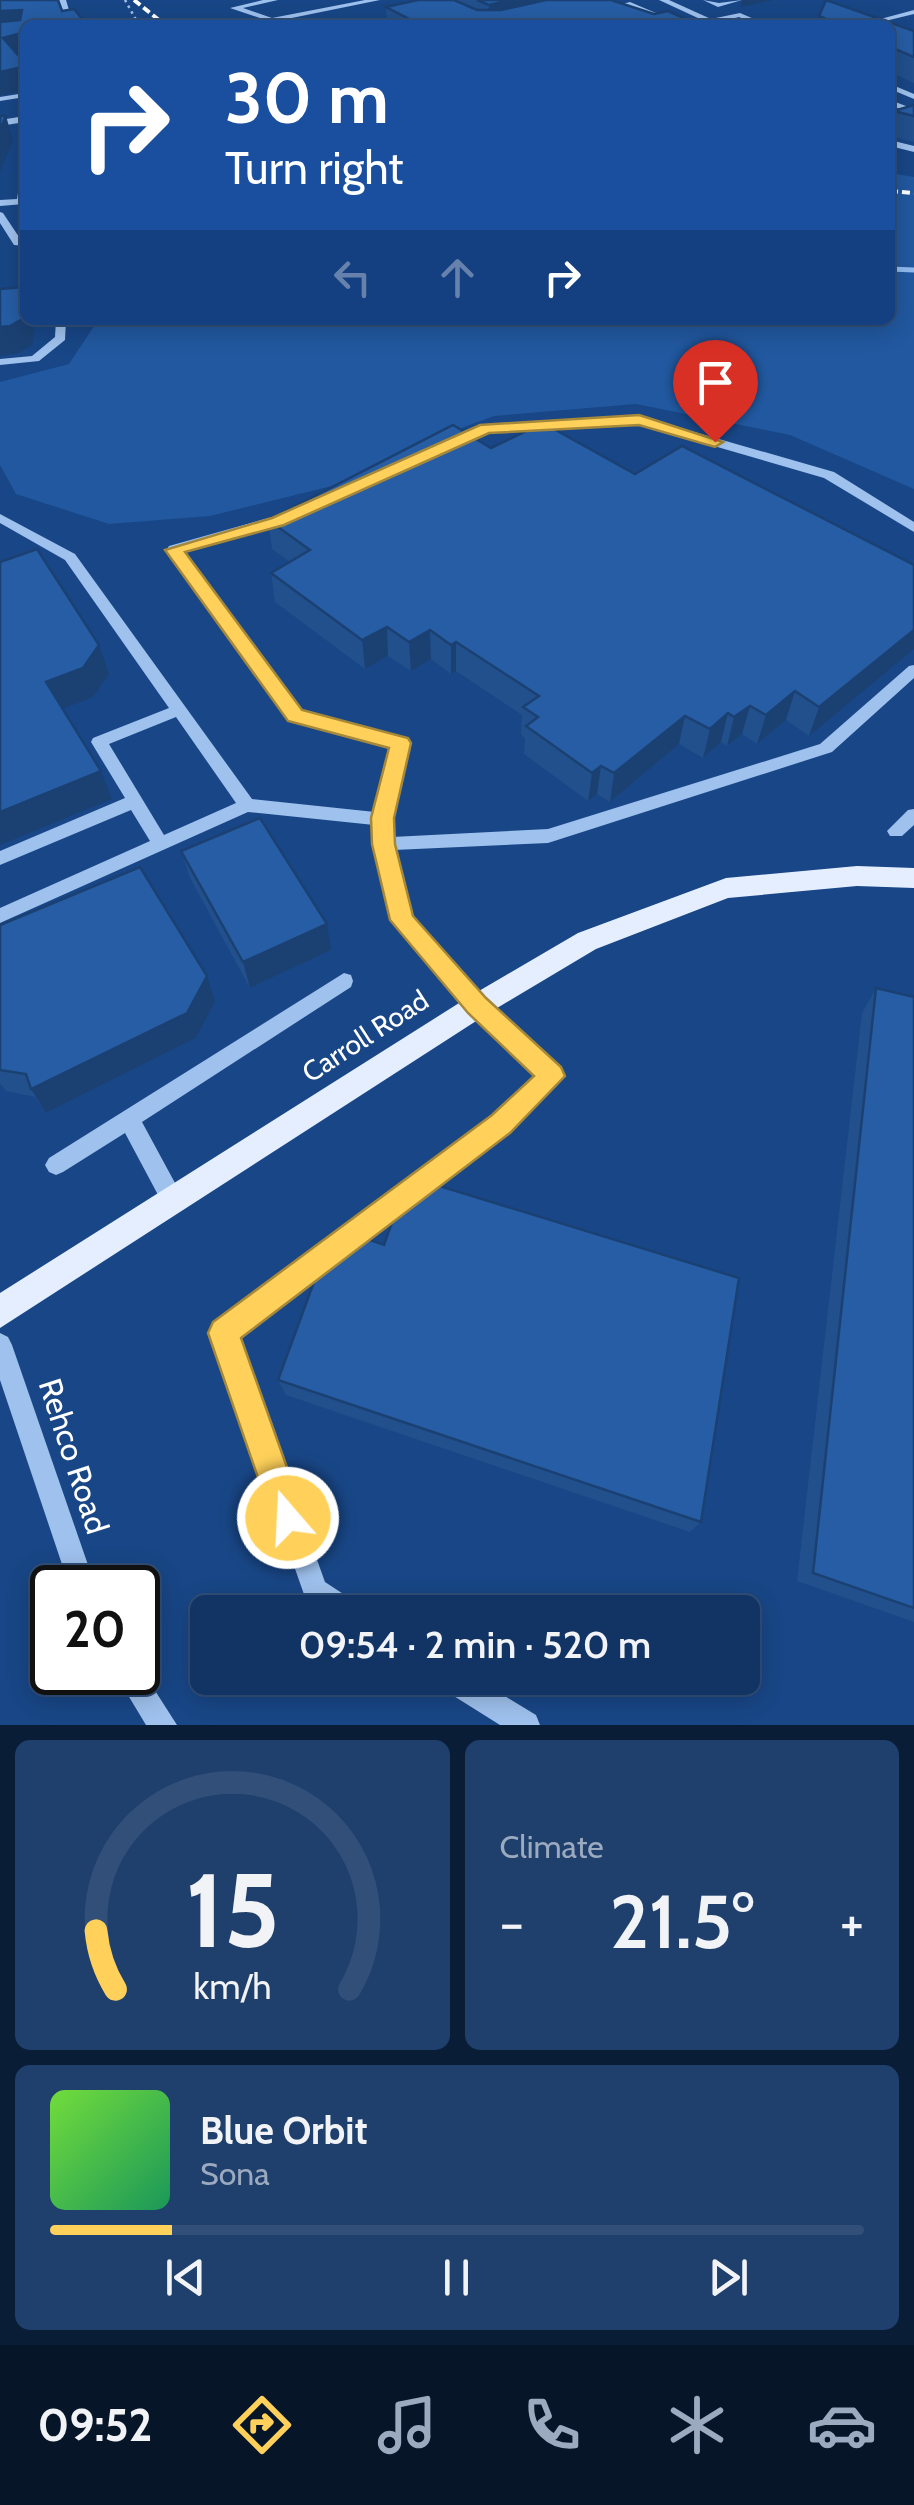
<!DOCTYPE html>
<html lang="en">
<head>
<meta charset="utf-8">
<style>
  body { margin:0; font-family:Cabin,sans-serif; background:#1f3f6d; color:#f1f3f6; height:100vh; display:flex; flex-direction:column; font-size:38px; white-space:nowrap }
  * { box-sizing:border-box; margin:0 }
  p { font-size:32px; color:#9caabf }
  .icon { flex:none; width:55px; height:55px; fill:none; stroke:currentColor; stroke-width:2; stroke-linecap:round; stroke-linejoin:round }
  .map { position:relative; height:1725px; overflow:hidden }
  .details { display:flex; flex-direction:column; gap:15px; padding:15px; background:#0a1d37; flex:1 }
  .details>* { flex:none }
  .hud { position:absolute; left:20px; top:20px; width:875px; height:305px; border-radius:15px; box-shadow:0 5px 25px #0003,0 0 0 2px #314f78; background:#1a4fa0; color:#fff; overflow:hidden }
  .speed { position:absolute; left:30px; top:1565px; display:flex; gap:20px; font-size:50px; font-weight:700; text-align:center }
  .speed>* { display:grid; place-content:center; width:130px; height:130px; border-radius:50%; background:#123464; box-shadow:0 5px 25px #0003,0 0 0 2px #314f78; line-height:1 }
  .speed .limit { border:5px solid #111; border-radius:15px; background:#fff; color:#111 }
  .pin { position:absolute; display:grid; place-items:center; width:85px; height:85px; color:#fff; margin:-102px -42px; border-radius:50% 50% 50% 0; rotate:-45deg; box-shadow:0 0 10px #0007 }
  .pin .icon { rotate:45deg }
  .me { position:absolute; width:110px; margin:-55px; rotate:341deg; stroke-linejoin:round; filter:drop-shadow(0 0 8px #0008) }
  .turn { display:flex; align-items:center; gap:35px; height:210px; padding:0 40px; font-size:45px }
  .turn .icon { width:130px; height:130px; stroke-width:2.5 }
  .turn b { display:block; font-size:70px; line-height:85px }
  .lanes { display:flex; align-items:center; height:95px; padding:0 40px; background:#0003; justify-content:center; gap:50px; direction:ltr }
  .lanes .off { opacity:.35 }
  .big { font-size:75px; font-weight:600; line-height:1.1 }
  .details .tile { flex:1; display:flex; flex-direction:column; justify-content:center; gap:15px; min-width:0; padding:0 35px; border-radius:15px; background:#1f3f6d }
  .details .dial { align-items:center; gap:0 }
  .dial svg { height:260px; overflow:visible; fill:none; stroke:#314f78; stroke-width:7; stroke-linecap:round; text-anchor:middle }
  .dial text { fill:#f1f3f6; stroke:none }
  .song { display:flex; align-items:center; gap:30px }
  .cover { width:120px; height:120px; border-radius:15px; background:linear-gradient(135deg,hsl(100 70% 55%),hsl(150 70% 35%)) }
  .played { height:10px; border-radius:5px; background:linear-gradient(90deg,#ffd15a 15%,#314f78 15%) }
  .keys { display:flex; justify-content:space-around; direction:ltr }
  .heat { display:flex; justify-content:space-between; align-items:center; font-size:55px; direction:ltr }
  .details .tiles { flex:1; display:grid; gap:15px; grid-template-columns:1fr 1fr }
  .tile:last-child { grid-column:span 2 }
  .trip { position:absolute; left:190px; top:1595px; width:570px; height:100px; border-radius:15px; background:#123464; box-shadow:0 5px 25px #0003,0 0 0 2px #314f78; font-weight:600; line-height:100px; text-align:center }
  .tabs { display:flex; height:160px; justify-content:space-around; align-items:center; background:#071528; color:#9caabf }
  .tabs .icon { width:70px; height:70px }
  .tabs .current { color:#ffd15a }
  .tabs b { font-size:45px; color:#f1f3f6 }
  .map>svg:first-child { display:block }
  .green { fill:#21589f }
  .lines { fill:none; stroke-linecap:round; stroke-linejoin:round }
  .stream { stroke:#90bbef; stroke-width:5 }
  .path { stroke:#9ec1ed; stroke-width:2.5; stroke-dasharray:2.5 4; stroke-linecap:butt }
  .minor { fill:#9ec1ed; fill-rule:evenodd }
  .major { fill:#e4eeff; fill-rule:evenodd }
  .rail { stroke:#fff; stroke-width:4; stroke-dasharray:8 4; stroke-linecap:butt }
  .wall { fill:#21508d }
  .shaded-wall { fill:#1b4173 }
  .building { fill:#265da4; stroke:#1b4173; stroke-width:2.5; fill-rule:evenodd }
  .route { fill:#ffd15a; stroke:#a6883a; stroke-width:2.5 }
  .labels { text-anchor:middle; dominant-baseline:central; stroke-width:10; stroke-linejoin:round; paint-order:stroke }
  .street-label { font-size:28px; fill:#fff; stroke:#184686 }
  .near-street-label { font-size:32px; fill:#fff; stroke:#184686 }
</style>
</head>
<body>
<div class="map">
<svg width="914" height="1725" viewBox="0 0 914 1725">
  <rect width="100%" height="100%" fill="#184686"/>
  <!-- green -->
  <polygon class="green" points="890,173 914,177 914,489 790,435 636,404 494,416 426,441 348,482 210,516 109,524 16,494 0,465 0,382 69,364 98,320 890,320"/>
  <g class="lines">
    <!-- stream -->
    <polyline class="stream" points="890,269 914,270"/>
    <!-- path -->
    <g class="path">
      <polyline points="125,0 139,25"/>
      <polyline points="101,24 139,20"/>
    </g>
    <!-- minor -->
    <g class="minor">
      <polygon points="58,0 66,0 69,10 63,10"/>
      <polygon points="263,0 278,0 243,8 272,18 365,0 380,0 272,22 230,8"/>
      <polygon points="659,0 669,0 711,19 740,13 768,25 758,25 739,17 718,22 723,25 713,25"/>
      <polygon points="703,0 719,3 742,0 718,7"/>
      <polygon points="630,2 670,19 671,21 664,23 629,6 602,12 598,10"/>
      <polygon points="914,10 914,14 877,23 873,21"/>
      <polygon points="407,13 410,17 373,25 360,25"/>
      <polygon points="890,84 914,94 914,99 890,89"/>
      <polygon points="25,93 25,97 0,101 0,97"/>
      <polygon points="890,100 914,109 914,115 890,105"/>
      <polygon points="25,116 25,122 0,126 0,120"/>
      <polygon points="890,140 914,146 914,152 890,146"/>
      <polygon points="25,177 24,204 0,206 0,200 17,199 20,180"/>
      <polygon points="0,212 3,213 21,240 25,240 25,246 14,245 0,223"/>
      <polygon points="56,320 66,320 65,340 39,361 0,365 0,359 32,356 55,337"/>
      <polygon points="639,416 834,472 914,522 914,532 824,478 638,424 488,432 454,447 444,444 486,424"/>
      <path d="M290,512l7,4 -2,3 -113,32 118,161 107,27 2,4 -19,76 2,18 156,-8 272,-85 89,-78 5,-1v13l-82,74 -284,91 -154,7 16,68 74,82 75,70 3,6 -3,6 -51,49 -271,206 88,245 32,21 4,9h-36l-19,-12 -94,-267 4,-8 278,-208 44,-41 -68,-64 -74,-86 -21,-82 -1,-19 -126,-13 -248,111v-15l150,-67 -19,-31 -131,55v-14l125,-53 -34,-56 2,-4 76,-30 -104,-148 -65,-37v-9l75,40 177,245 123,13 17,-65 -103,-27 -122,-171 2,-3zM176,717l60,86 -72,32 -55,-91z"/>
      <polygon points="914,809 914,825 902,836 890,836 887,831 908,810"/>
      <polygon points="344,973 351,975 353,981 351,987 142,1122 181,1194 184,1201 181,1208 173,1211 165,1208 125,1133 63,1172 56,1175 49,1172 45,1165 49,1158"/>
      <polygon points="0,1333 8,1337 12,1345 96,1588 70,1588 0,1380"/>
      <polygon points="138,1664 177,1725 146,1725 114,1672 138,1672"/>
      <polygon points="437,1678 475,1678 536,1715 540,1725 500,1725 441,1688"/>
    </g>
    <!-- major -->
    <polygon class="major" points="857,866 914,868 914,888 857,886 728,898 596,949 487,1014 0,1328 0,1293 467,998 578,933 726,878"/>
    <!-- rail -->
    <g class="rail">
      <polyline points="134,0 165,25"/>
      <polyline points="890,191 914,193"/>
    </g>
  </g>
  <!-- wall -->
  <g class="wall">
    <polygon points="457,0 611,0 654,14 699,25 387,25 386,7 457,1"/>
    <polygon points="826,0 914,31 914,83 890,72 890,25 818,25"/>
    <polygon points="25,25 25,102 22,91 0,96"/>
    <polygon points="890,99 893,110 914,105 914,142 890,136"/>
    <polygon points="491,448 635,474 914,565 809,736 786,720 757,744 742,734 727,746 721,742 703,758 679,744 610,802 597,794 588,801 524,754 525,738 521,735 522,715 456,671 451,674 431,659 411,671 388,656 365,669 275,602 271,573 290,562 272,549 268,520"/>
    <polygon points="181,851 331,950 250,988 190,878"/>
    <polygon points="0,925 215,1002 196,1038 46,1113 35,1097 6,1091 0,1083"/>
    <polygon points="876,988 914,997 914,1622 797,1581 862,1013"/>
    <polygon points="278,1380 701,1522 690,1532 286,1395"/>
  </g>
  <!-- shaded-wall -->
  <g class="shaded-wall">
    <polygon points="511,0 579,0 488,21 489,5"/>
    <polygon points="742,0 774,0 741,7"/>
    <polygon points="22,10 26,25 0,33 0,11"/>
    <polygon points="22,33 25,56 9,60 3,38"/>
    <polygon points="22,67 25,81 18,78 22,91 0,96 0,72"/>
    <polygon points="6,116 13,140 0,172 0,130"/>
    <polygon points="25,311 25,320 36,320 32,345 19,353 0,356 0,327"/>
    <polygon points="387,627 388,656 365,669 362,640"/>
    <polygon points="430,630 431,659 411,671 409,642"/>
    <polygon points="914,630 914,649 809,736 819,707"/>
    <polygon points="456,642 456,671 451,674 451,645"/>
    <polygon points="99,645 109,674 93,697 57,711 46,682"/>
    <polygon points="795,691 786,720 757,744 766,715"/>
    <polygon points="750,706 742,734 727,746 734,717"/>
    <polygon points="728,713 721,742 703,758 710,729"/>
    <polygon points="685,716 679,744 610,802 614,773"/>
    <polygon points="601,766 597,794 588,801 592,773"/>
    <polygon points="101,771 112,799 0,845 0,812"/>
    <polygon points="327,924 331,950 250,988 243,962"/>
    <polygon points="207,976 215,1002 196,1038 46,1113 31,1089"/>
  </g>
  <!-- building -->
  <g class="building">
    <path d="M0,0h58l4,11 12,-2 13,16h-62v60l-7,-7 5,-4 -1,-7 -22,5v-50l20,-2 2,-10 -22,1zM22,33l-3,23 -16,-18z"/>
    <polygon points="418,0 454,0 477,10 501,10 546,0 611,0 654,14 668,11 699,25 421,25 386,7"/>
    <polygon points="477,0 511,0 489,5"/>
    <polygon points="826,0 914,31 914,57 890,47 890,25 839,25 819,16"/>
    <polygon points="914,105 914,116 898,112 890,112"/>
    <polygon points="0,116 6,116 0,130"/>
    <polygon points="25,287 24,318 10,326 0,327 0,289"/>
    <polygon points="543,423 635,474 682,446 914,565 914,630 819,707 795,691 766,715 750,706 734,717 728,713 710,729 685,716 614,773 601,766 592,773 526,726 538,717 523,707 539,696 456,642 451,645 430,630 409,642 387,627 362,640 271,573 310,550 268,520 453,425 491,448"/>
    <polygon points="37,549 99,645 83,668 46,682 101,771 0,812 0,562"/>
    <polygon points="260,818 327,924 243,962 181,851"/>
    <polygon points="140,867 207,976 187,1013 31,1089 26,1074 0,1070 0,925"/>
    <polygon points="876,988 914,997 914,1608 813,1573"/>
    <polygon points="420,1180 739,1278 701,1522 278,1380 325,1252 350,1233 384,1245 402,1194"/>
  </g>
  <!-- route -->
  <polygon class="route" points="639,415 723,442 715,447 639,425 489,433 284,525 185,552 302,710 408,738 411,743 394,818 395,844 413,916 486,998 561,1067 565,1076 510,1133 241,1338 305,1518 300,1529 288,1534 277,1529 272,1518 208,1333 213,1322 492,1115 534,1076 468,1013 390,920 372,844 371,818 389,748 288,721 165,550 272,518 480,425"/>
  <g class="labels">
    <!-- street labels -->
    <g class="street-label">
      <text transform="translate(365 1036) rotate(-33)">Carroll Road</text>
    </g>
    <!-- near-street labels -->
    <g class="near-street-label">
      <text transform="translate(74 1456) rotate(72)">Rehco Road</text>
    </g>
  </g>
</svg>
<div class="speed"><div class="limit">20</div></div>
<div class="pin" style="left:715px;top:442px;background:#d93025"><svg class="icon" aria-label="arrive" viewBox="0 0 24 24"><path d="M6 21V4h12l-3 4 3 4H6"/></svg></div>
<svg class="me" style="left:288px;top:1518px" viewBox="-20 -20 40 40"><circle r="17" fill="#ffd15a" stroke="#fff" stroke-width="3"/><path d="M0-11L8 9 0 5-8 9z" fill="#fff"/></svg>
<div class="trip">09:54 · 2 min · 520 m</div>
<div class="hud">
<div class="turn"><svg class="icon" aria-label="right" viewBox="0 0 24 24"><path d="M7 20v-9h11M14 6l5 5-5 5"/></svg><div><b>30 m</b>Turn right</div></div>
<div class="lanes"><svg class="icon off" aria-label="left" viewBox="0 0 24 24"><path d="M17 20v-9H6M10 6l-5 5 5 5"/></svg><svg class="icon off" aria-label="ahead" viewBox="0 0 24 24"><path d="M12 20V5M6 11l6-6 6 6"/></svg><svg class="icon" aria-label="right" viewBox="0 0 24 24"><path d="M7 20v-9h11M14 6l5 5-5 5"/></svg></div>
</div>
</div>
<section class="details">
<div class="tiles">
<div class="tile dial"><svg viewBox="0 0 100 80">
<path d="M14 69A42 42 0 1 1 86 69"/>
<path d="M14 69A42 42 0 0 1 8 51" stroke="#ffd15a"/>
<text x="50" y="56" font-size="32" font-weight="700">15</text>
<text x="50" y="72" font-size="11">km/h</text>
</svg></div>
<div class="tile"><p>Climate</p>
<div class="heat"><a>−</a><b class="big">21.5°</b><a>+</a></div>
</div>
<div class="tile">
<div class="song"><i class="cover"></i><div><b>Blue Orbit</b><p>Sona</p></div></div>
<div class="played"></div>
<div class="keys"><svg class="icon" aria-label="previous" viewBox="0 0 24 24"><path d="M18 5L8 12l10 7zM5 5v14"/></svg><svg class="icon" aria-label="pause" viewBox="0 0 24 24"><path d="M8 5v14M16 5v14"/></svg><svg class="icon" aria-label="next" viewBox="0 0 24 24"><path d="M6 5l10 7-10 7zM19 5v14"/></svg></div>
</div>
</div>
</section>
<nav class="tabs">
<b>09:52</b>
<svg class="icon current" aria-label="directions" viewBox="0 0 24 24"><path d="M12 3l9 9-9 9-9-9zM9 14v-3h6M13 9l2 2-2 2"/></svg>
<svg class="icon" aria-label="music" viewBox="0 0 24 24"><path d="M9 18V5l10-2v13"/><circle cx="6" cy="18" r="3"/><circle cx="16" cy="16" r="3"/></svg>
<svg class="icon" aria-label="phone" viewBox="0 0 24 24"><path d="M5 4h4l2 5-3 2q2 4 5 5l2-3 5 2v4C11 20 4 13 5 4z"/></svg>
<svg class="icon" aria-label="climate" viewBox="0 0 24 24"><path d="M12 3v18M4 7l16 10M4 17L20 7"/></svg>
<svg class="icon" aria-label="car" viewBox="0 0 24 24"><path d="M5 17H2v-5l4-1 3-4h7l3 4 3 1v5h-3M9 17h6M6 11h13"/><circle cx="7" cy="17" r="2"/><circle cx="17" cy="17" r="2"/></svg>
</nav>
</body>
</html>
